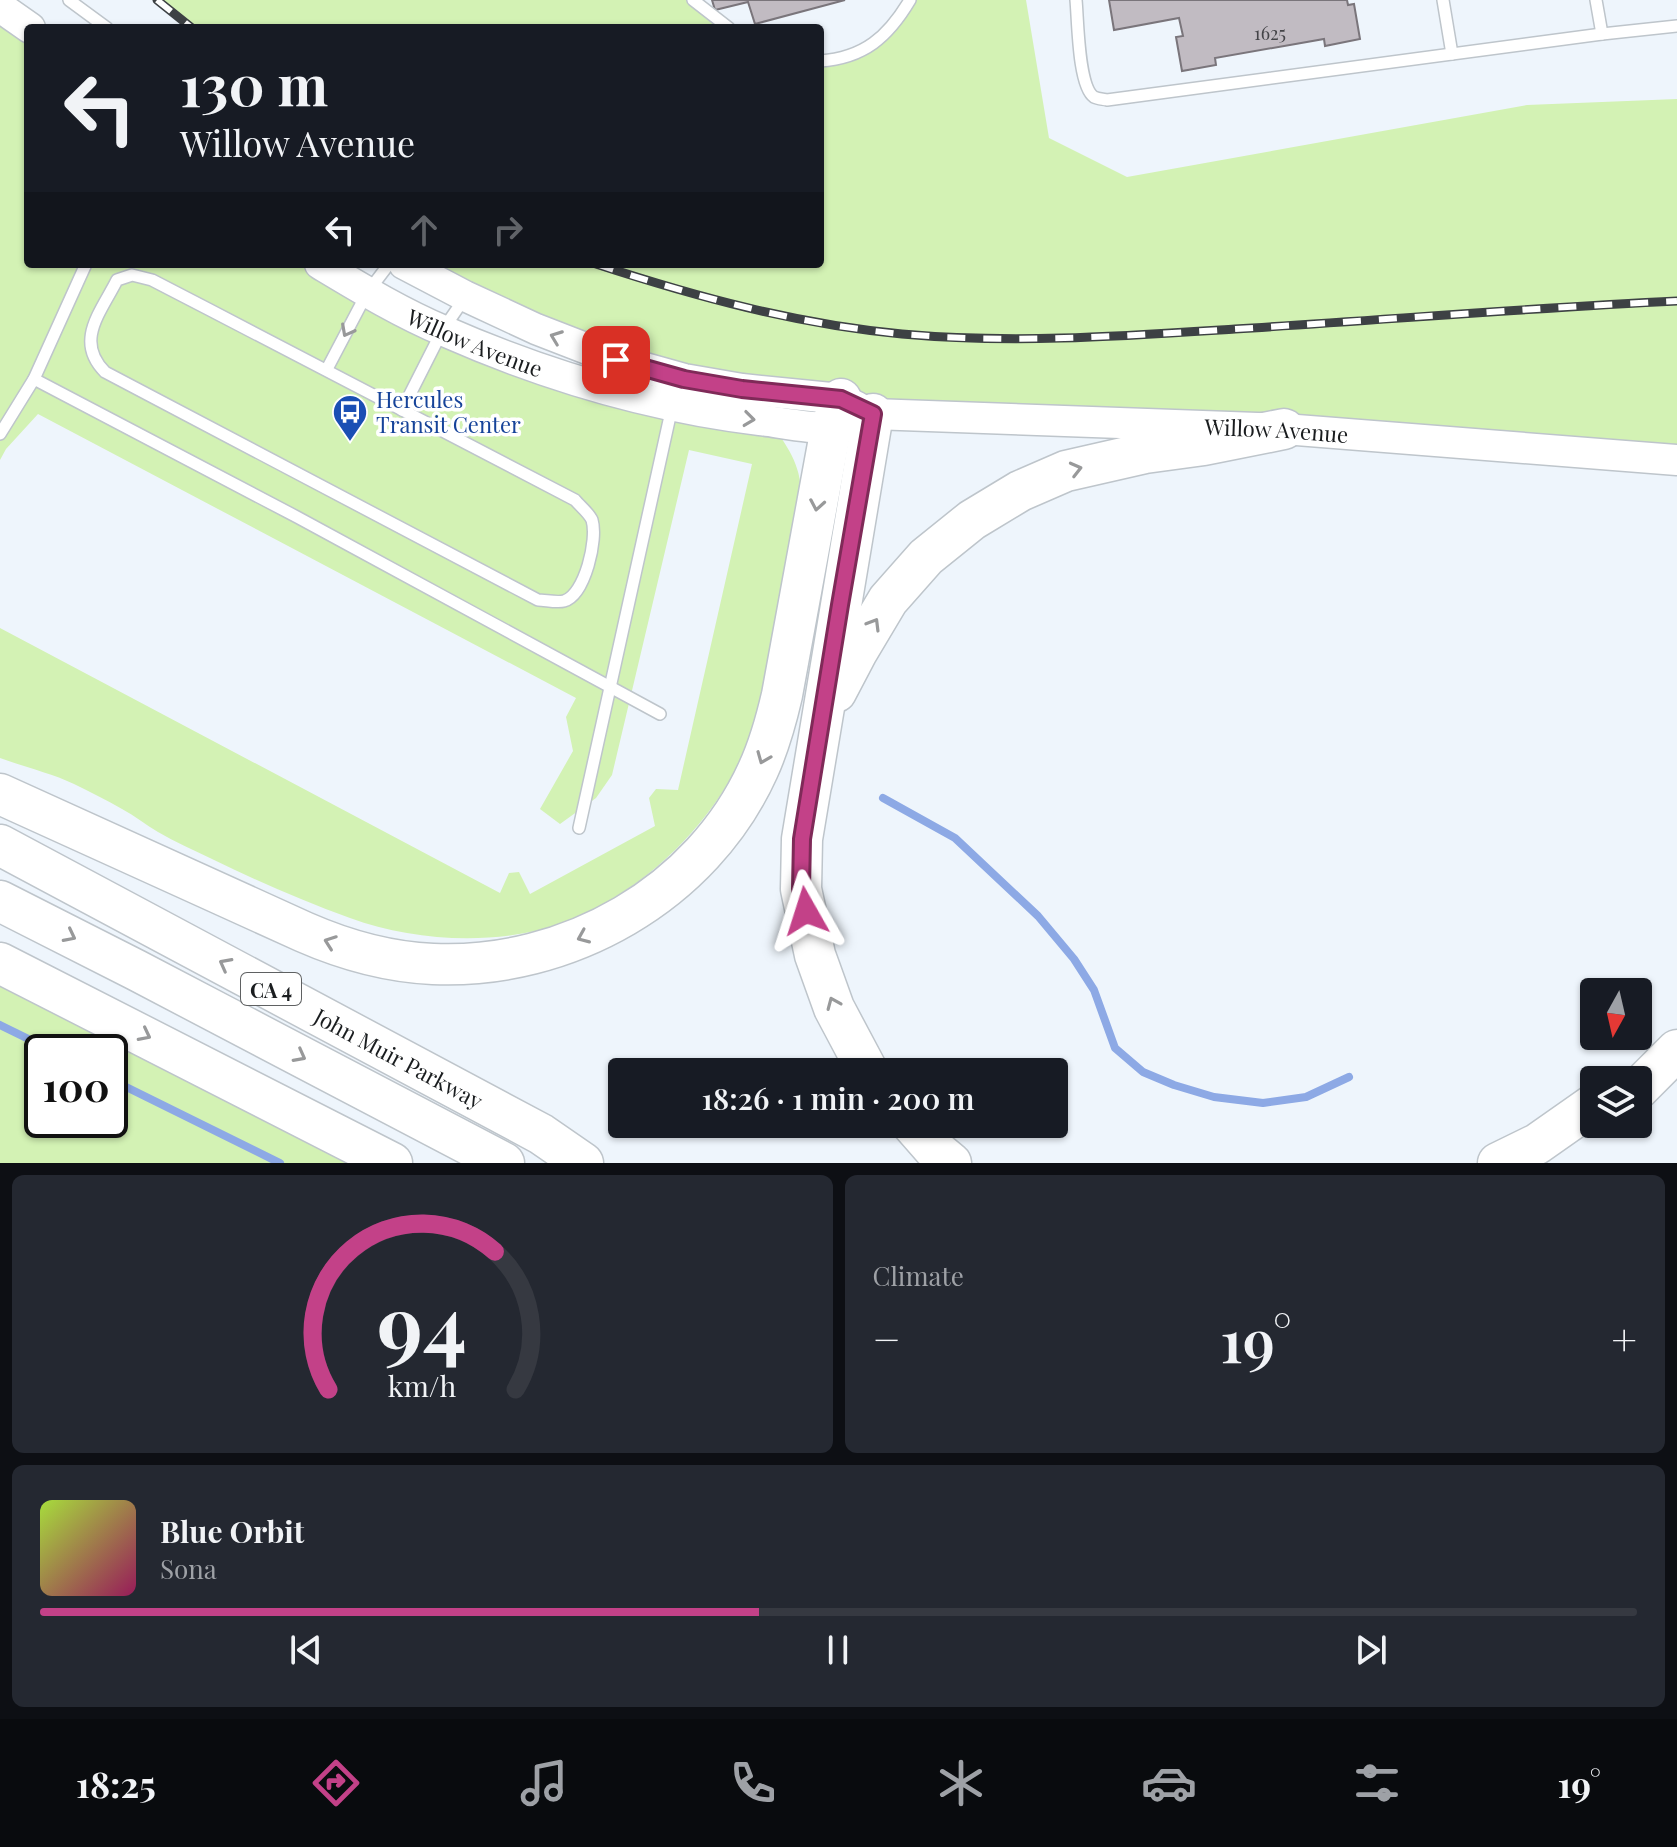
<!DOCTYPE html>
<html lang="en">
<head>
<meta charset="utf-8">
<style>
  body { margin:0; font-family:"Playfair Display",serif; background:#242831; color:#f1f3f6; height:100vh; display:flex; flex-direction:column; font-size:30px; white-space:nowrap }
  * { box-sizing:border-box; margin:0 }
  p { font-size:26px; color:#9ea1a6 }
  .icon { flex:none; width:44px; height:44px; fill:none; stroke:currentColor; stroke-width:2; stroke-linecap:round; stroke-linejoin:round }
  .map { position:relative; height:1163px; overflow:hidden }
  .sheet { display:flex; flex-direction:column; gap:12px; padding:12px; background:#0d0f14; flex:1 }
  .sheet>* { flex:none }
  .guide { position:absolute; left:24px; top:24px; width:800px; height:244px; border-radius:8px; box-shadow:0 2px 6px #0004; background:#171b24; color:#f1f3f6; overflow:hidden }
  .needle { width:52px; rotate:188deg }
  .fabs { position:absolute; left:1580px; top:978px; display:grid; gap:16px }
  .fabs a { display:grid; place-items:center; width:72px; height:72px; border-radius:8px; background:#171b24; box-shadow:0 2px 6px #0004; font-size:40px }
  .speed { position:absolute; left:24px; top:1034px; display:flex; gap:16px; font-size:40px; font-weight:700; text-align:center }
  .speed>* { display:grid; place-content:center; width:104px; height:104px; border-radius:50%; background:#171b24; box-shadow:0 2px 6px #0004; line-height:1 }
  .speed .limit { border:4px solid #111; border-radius:12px; background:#fff; color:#111 }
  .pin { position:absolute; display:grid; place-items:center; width:68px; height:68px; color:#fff; margin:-34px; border-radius:16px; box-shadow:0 4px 12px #0006 }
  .me { position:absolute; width:88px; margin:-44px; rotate:354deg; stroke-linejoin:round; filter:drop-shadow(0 0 6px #0008) }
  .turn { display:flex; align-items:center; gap:28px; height:168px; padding:0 24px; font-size:36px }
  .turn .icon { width:104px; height:104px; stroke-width:2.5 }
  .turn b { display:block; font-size:56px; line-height:68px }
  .lanes { display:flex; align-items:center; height:76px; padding:0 24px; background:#0003; justify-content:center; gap:40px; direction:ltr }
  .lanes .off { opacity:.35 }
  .big { font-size:60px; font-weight:600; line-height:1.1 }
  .sheet .widget { flex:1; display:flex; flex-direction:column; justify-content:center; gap:12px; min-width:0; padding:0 28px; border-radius:12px; background:#242831 }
  .sheet .dial { align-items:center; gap:0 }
  .dial svg { height:208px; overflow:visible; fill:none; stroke:#363941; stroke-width:7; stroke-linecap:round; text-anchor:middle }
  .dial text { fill:#f1f3f6; stroke:none }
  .song { display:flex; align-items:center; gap:24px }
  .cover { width:96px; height:96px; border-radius:12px; background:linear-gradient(135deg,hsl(80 70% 55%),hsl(330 70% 35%)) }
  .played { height:8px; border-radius:4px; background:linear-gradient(90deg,#c34188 45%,#363941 45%) }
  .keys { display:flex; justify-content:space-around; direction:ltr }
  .heat { display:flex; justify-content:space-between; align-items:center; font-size:44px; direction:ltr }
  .sheet .tiles { flex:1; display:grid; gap:12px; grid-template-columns:1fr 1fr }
  .widget:last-child { grid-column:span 2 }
  .trip { position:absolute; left:608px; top:1058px; width:460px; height:80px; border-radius:8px; background:#171b24; box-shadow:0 2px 6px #0004; font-weight:600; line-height:80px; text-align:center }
  .tab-bar { display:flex; height:128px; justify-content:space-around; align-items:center; background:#090b0e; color:#9ea1a6 }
  .tab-bar .icon { width:56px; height:56px }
  .tab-bar .active { color:#c34188 }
  .tab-bar b { font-size:36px; color:#f1f3f6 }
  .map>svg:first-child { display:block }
  .green { fill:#d3f2b4; fill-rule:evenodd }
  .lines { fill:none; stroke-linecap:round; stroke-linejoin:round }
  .stream { stroke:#8da9e5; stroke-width:8 }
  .building { fill:#c1bbc2; stroke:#7a757b; stroke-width:2 }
  .lane-casing { stroke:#bec5cb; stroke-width:14 }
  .secondary-casing { stroke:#bec5cb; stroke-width:33 }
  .highway-casing { stroke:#bec5cb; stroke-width:43 }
  .lane { stroke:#fff; stroke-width:11 }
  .secondary { stroke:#fff; stroke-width:30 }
  .highway { stroke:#fff; stroke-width:40 }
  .rail-casing { stroke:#3d4144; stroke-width:9 }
  .rail { stroke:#fff; stroke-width:6; stroke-dasharray:18; stroke-linecap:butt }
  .oneway { stroke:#98999a }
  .route-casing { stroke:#7f2a58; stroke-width:20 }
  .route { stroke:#c34188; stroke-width:14 }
  .labels { text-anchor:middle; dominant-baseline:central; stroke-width:7; stroke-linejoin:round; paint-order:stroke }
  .number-label { font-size:18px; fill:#444448 }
  .shield { fill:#fff; stroke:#5f6162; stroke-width:2 }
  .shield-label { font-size:20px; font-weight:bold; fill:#1a1d1f }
  .street-label { font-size:22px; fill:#1a1d1f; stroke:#fff }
  .transit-label { font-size:22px; fill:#164399; stroke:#fff; text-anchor:start }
</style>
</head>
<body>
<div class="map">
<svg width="1677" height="1163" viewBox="0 0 1677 1163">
  <rect width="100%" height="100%" fill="#eef5fc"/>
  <!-- green -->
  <g class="green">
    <polygon points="157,0 693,0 729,28 192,28"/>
    <polygon points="910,0 1026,0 1049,138 1127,177 1527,105 1677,99 1677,460 1112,424 684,379 404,264 820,264 820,61 866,50"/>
    <path d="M0,7l28,21v236h292l122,67 328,90c17,26 31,42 31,74 -11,64 -20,128 -36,190 -4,17 -7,36 -14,53 -29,69 -79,126 -144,164 -14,8 -28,16 -43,21 -67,23 -148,19 -214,-5 -47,-17 -93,-37 -138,-59 -18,-9 -37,-17 -54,-27 -12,-7 -23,-16 -36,-23 -15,-9 -32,-17 -48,-25 -23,-11 -50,-17 -74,-26v-130l500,265 9,-20 10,-1 11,22 125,-68 -6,-28 7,-9 22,1 74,-326 -63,-14 -77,325 -16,23 -36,26 -20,-15 33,-58 -7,-34 10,-19 -538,-284 -32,35 -6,11z"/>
    <path d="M0,963l392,200h-392zM42,1052h68v68h-68z"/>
  </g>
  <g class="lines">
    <!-- stream -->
    <g class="stream">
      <polyline points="883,798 955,838 1038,916 1074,959 1094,990 1115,1048 1143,1072 1174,1085 1214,1097 1263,1103 1306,1097 1349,1077"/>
      <polyline points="0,1025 55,1052"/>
      <polyline points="110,1079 280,1163"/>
    </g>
  </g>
  <!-- building -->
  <g class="building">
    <polygon points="712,0 845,0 755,24 748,2 715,10"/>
    <polygon points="1109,0 1347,0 1348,5 1354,4 1360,39 1325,46 1324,39 1215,58 1216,65 1182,71 1176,37 1183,36 1179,18 1114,30"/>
  </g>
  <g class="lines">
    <!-- lane casing -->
    <g class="lane-casing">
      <g id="lane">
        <polyline points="69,0 107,28"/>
        <polyline points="693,0 729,28"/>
        <path d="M1076,0c2,20 2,86 18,97 4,2 9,2 13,3l495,-66 75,-8"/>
        <polyline points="1443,0 1452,54"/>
        <polyline points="1596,0 1602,34"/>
        <path d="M820,61c44,-3 68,-24 90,-61"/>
        <path d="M132,275l20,5 58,30 365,190c5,6 14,13 17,20 6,19 -7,75 -28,81 -7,2 -19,-1 -26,-1l-433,-228c-31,-31 -4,-60 12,-92z"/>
        <polyline points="327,369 367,293 389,264"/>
        <polyline points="34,379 297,517 660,714"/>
        <polyline points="402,410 442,331 464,299"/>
        <polyline points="0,434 34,379 86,264"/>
        <polyline points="579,828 672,407"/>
      </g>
    </g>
    <!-- secondary casing -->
    <g class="secondary-casing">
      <g id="secondary">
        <polyline points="0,7 30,28"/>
        <path id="s1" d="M320,264c40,24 81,49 124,67 100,44 208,76 316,89 18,2 57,10 73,7 13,-2 27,-9 40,-13l411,15 393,31"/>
        <polyline points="404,264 465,296 536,329 616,360 684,379 742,389 841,399 857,407"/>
      </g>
    </g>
    <!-- highway casing -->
    <g class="highway-casing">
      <g id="highway">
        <polyline points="836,692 857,652 888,600 926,557 972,520 1020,491 1066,471 1145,453 1204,445 1284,429"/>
        <path d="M0,794l304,138c41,18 84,30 129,32 134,6 269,-70 325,-194 11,-24 18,-49 24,-75l49,-267 10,-29"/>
        <path id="s2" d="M0,845l541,289 42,29"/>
        <polyline points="0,901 136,970 504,1163"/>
        <polyline points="0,963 392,1163"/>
        <polyline points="868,1072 834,1008 815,955 801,889 802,839 805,821 873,414"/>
        <polyline points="1638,1089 1677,1050"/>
        <polyline points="912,1124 933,1148 951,1163"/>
        <polyline points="1498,1163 1537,1144 1594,1104"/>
      </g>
    </g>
    <!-- lane -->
    <use href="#lane" class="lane"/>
    <!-- secondary -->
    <use href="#secondary" class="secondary"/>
    <!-- highway -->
    <use href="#highway" class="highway"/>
    <!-- rail casing -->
    <g class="rail-casing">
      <g id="rail">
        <polyline points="157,0 192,28"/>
        <path d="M596,264c101,33 200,60 306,70 111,10 223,2 333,-5 148,-9 295,-21 442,-28"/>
      </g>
    </g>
    <!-- rail -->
    <use href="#rail" class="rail"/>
  </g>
  <!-- one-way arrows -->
  <defs><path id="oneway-chevron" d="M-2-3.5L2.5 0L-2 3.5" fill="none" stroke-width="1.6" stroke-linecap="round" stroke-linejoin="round" transform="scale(2)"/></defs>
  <g class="oneway">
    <use href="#oneway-chevron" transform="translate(347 331) rotate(118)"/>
    <use href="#oneway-chevron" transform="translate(556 337) rotate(-159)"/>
    <use href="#oneway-chevron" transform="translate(749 419) rotate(7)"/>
    <use href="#oneway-chevron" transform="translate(1076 469) rotate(-14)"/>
    <use href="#oneway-chevron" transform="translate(817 505) rotate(100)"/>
    <use href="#oneway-chevron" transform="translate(874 624) rotate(-59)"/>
    <use href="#oneway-chevron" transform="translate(763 758) rotate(112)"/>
    <use href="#oneway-chevron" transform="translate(70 936) rotate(27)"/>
    <use href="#oneway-chevron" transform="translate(583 937) rotate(157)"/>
    <use href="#oneway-chevron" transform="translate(330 942) rotate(-160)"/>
    <use href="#oneway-chevron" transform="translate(225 964) rotate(-152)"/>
    <use href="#oneway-chevron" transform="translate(833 1003) rotate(-113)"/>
    <use href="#oneway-chevron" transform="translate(145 1035) rotate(27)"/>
    <use href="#oneway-chevron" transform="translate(300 1056) rotate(28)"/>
  </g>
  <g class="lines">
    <!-- route casing -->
    <g class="route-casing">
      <polyline id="route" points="616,360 684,379 742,389 841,399 873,414 840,605 802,839 801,889 806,911"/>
    </g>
    <!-- route -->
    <use href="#route" class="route"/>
  </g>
  <!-- icons -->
  <defs>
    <g id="bus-pin" transform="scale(1.8)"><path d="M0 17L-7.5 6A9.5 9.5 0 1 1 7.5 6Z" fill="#1a4fb4" stroke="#fff"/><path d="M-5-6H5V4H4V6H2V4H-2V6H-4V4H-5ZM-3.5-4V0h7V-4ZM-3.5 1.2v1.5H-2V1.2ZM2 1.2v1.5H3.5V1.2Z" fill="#fff"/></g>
  </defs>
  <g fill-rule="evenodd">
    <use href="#bus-pin" x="350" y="412"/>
  </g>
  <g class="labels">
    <!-- number labels -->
    <g class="number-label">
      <text x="1270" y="33">1625</text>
    </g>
    <!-- shield labels -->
    <rect class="shield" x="241" y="973" width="60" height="32" rx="6"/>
    <g class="shield-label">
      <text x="271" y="989">CA 4</text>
    </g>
    <!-- street labels -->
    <g class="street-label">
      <text stroke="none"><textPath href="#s1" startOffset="174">Willow Avenue</textPath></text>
      <text stroke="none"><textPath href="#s1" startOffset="990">Willow Avenue</textPath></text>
      <text stroke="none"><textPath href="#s2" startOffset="452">John Muir Parkway</textPath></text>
    </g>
    <!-- transit labels -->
    <g class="transit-label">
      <text x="376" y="399">Hercules<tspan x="376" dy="25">Transit Center</tspan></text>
    </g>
  </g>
</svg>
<div class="fabs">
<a><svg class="needle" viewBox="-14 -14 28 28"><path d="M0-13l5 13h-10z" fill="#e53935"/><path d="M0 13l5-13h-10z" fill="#9ea1a6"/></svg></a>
<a><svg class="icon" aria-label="layers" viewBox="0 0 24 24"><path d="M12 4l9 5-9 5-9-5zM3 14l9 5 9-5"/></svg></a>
</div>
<div class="speed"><div class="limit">100</div></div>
<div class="pin" style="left:616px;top:360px;background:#d93025"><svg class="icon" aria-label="arrive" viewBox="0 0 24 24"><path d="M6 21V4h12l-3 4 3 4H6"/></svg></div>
<svg class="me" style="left:806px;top:911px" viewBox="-20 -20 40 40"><path d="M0-17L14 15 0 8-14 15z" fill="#c34188" stroke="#fff" stroke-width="4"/></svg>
<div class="trip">18:26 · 1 min · 200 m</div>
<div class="guide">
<div class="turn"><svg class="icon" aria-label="left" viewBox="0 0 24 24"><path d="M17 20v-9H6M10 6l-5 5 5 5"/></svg><div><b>130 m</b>Willow Avenue</div></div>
<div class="lanes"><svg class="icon" aria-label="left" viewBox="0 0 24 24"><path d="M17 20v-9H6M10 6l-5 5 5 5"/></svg><svg class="icon off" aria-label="ahead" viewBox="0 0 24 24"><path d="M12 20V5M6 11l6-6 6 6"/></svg><svg class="icon off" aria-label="right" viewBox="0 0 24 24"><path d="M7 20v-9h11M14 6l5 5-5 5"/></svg></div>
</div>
</div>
<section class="sheet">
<div class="tiles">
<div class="widget dial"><svg viewBox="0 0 100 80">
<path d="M14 69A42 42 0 1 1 86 69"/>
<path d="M14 69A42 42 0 0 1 78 16" stroke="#c34188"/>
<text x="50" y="56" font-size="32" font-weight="700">94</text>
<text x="50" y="72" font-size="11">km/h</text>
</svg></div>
<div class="widget"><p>Climate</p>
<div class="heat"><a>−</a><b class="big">19°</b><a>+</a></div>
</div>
<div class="widget">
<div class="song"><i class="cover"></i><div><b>Blue Orbit</b><p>Sona</p></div></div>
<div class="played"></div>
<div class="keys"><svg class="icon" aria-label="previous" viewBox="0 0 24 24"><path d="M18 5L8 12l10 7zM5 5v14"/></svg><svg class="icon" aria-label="pause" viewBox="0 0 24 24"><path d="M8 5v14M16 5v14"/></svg><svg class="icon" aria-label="next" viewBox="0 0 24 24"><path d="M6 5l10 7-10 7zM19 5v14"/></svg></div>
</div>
</div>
</section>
<nav class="tab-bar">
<b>18:25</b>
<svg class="icon active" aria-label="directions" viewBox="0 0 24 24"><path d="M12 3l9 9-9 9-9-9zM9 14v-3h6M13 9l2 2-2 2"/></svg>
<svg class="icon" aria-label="music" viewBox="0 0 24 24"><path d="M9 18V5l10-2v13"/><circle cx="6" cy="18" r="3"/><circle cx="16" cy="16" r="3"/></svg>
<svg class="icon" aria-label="phone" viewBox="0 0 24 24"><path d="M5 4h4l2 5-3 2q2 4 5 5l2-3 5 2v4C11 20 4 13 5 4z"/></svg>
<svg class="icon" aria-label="climate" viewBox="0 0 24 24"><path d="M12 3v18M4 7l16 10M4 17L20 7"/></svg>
<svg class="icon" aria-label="car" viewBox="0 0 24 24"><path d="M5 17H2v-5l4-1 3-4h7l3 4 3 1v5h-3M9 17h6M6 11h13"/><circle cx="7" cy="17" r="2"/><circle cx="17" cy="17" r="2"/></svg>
<svg class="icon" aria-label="filters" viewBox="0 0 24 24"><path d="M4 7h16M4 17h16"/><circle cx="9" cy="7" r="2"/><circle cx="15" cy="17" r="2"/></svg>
<b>19°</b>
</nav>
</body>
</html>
